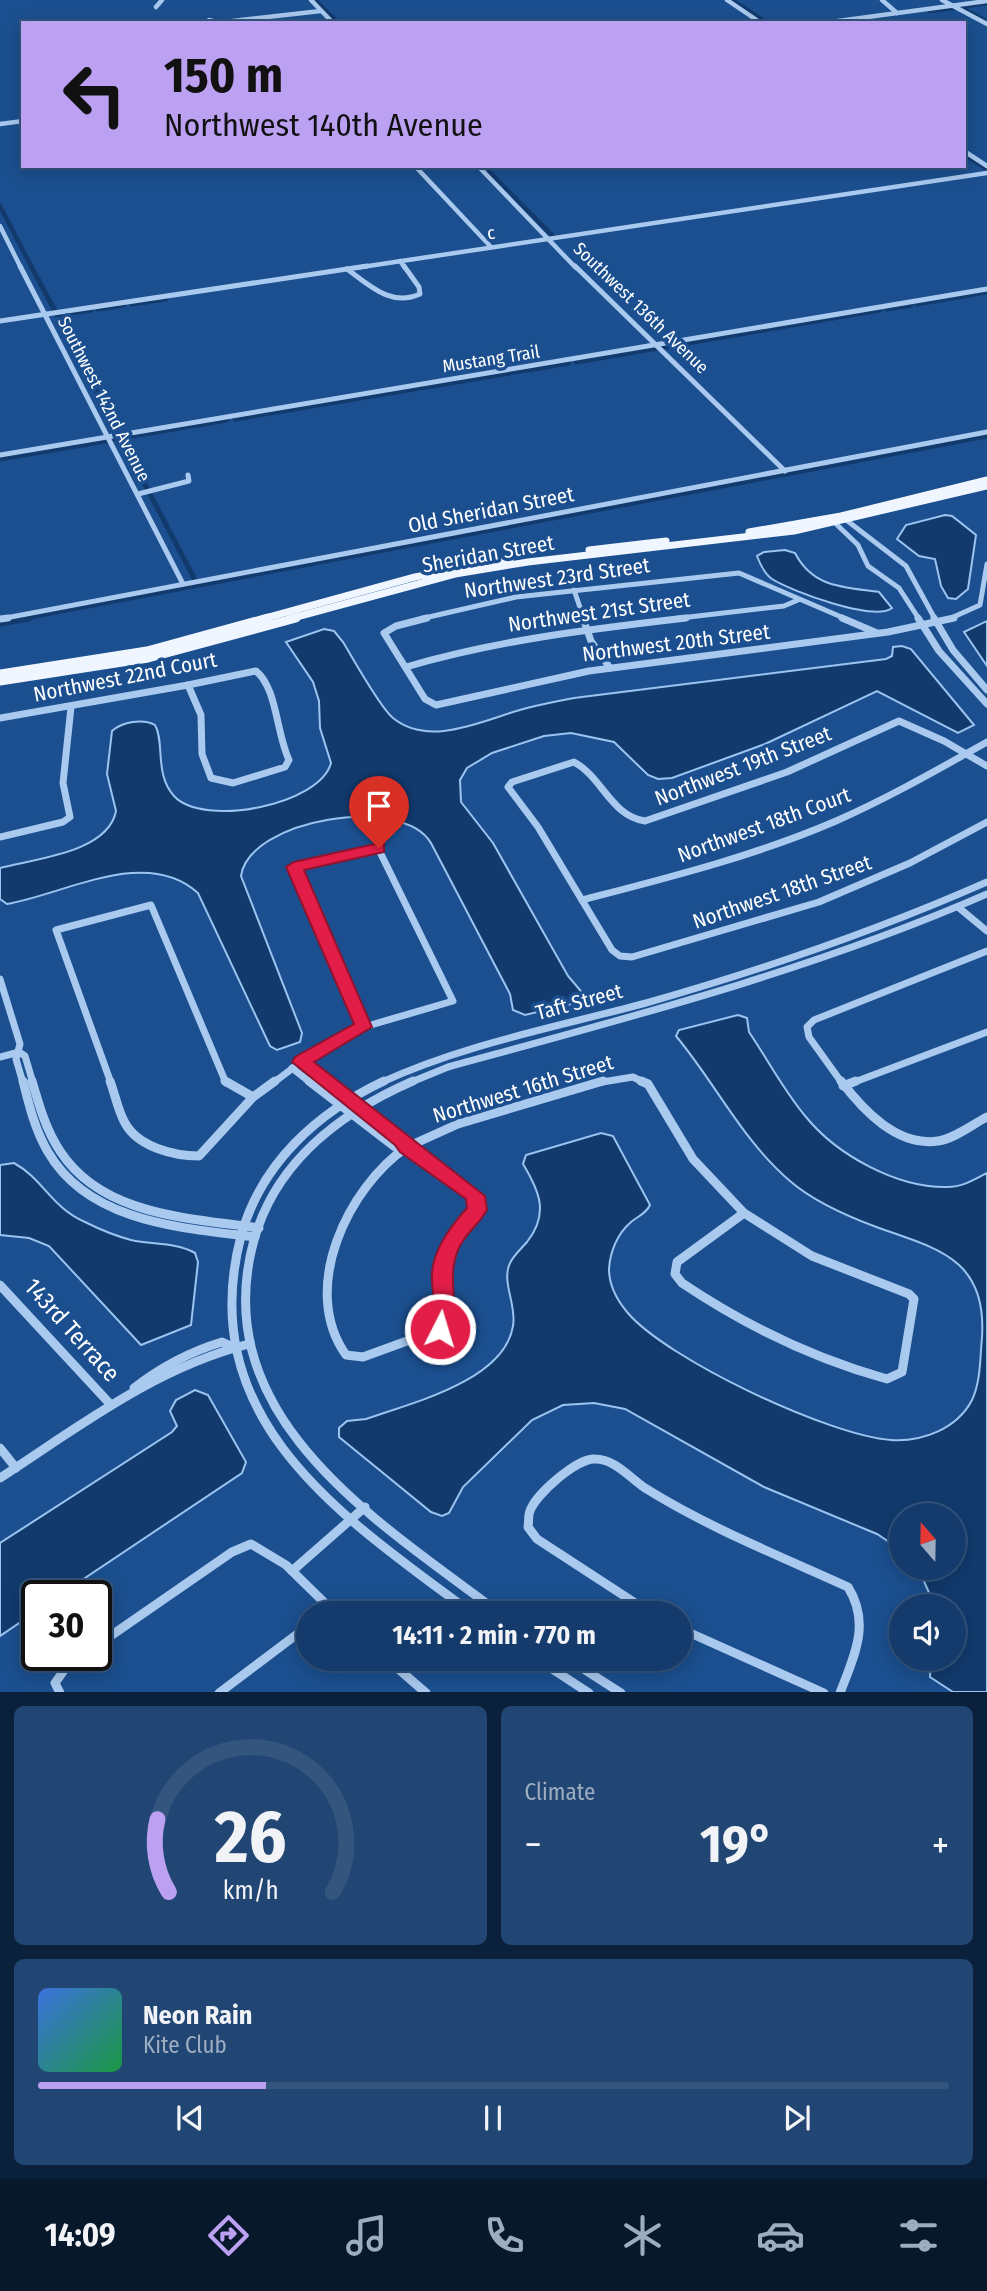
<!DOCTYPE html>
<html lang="en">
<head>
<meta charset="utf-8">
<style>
  body { margin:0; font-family:"Fira Sans Condensed",sans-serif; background:#214673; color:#f1f3f6; height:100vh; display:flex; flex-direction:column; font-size:26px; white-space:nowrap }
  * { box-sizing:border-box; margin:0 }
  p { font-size:23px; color:#9dadc1 }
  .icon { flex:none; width:38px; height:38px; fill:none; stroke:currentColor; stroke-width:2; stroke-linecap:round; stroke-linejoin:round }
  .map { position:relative; height:1692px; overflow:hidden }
  .details { display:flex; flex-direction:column; gap:14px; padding:14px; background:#0b203b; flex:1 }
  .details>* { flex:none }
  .banner { position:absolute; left:21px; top:21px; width:945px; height:147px; border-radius:0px; box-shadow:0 4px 18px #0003,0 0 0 2px #33557e; background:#bca0f2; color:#111; overflow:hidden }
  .needle { width:46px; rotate:340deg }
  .controls { position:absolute; left:889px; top:1503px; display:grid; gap:14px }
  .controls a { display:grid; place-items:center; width:77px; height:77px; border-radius:50%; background:#143b6b; box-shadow:0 4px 18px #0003,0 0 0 2px #33557e; font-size:35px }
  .speed { position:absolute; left:21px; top:1580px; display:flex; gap:14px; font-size:35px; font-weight:700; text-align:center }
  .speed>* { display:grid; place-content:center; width:91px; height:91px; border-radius:50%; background:#143b6b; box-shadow:0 4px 18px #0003,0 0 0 2px #33557e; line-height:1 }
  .speed .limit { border:4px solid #111; border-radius:10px; background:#fff; color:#111 }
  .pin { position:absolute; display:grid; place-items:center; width:60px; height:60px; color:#fff; margin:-72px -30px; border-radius:50% 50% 50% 0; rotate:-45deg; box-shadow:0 0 7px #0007 }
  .pin .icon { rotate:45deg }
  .me { position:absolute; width:77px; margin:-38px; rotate:5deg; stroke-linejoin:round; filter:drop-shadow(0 0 5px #0008) }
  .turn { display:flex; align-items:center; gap:24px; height:147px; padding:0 28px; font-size:32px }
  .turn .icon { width:91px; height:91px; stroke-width:2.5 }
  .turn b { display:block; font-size:49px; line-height:60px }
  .big { font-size:52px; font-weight:700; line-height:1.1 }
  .details .card { flex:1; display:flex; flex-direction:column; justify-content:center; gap:10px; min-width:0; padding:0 24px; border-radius:10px; background:#214673 }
  .details .dial { align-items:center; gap:0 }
  .dial svg { height:182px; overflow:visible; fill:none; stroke:#33557e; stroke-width:7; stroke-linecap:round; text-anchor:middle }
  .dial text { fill:#f1f3f6; stroke:none }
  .song { display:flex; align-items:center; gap:21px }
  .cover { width:84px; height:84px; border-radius:10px; background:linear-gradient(135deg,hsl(220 70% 55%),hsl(140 70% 35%)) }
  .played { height:7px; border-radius:4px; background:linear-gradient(90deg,#bca0f2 25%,#33557e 25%) }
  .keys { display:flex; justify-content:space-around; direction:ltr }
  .heat { display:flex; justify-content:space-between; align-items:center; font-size:38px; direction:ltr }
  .details .tiles { flex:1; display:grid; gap:14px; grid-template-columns:1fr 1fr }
  .card:last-child { grid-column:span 2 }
  .trip { position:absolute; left:296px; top:1601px; width:396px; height:70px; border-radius:35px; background:#143b6b; box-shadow:0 4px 18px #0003,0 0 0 2px #33557e; font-weight:700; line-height:70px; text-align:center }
  .tab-bar { display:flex; height:112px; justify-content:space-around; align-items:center; background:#08182b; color:#9dadc1 }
  .tab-bar .icon { width:49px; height:49px }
  .tab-bar .selected { color:#bca0f2 }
  .tab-bar b { font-size:32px; color:#f1f3f6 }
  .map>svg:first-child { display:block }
  .water { fill:#123a6d; stroke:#9cc4f0; stroke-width:2 }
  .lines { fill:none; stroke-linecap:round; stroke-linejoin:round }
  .canal-far2 { stroke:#123a6d; stroke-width:4.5 }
  .canal-far1 { stroke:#123a6d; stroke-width:5 }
  .canal { stroke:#123a6d; stroke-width:7 }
  .minor-far3 { stroke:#a9c9ee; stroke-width:4.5 }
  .minor-far2 { stroke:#a9c9ee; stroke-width:5 }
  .minor-far1 { stroke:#a9c9ee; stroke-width:7 }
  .minor { stroke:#a9c9ee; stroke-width:9 }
  .major-far1 { stroke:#f0f6ff; stroke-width:7 }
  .major { stroke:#f0f6ff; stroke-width:9 }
  .route { fill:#e11d48; stroke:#92132f; stroke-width:2 }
  .labels { text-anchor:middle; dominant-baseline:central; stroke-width:7; stroke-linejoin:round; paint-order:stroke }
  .far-street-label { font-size:18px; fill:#fff; stroke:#1b4f8f }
  .street-label { font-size:21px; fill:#fff; stroke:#1b4f8f }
  .near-street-label { font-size:24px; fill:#fff; stroke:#1b4f8f }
</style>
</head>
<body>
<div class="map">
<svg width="987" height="1693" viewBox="0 0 987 1693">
  <rect width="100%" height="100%" fill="#1b4f8f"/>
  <!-- water -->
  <g class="water">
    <polygon points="945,515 952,516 976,535 968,589 956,599 948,598 941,586 935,559 919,556 897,539 906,525"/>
    <path d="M785,550l10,3c18,35 49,34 84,39l13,16c-18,14 -101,-17 -120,-29 -7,-5 -12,-15 -15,-23l7,-4z"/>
    <polygon points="987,621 987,666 964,632"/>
    <path d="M324,629l10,2 9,11c11,18 36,64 50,76 38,31 94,0 134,-10 16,-4 31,-7 47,-10l312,-39 6,-3 1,-9 9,-1 9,3 63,76 -16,8 -81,-42 -112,53 -93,34 -14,1 -10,-4 -34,-33 -43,-9 -27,3 -52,17 -25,15 -7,12 1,22 32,41 75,133 17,20 -6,6 -54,13 -12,-5 -3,-16 -79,-151c-29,-49 -182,-24 -190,33l61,157 -2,9 -23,8 -7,-4 -72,-153c-52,-47 -133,1 -191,11l-7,-5v-31c33,-9 108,-15 116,-57l-9,-37 5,-43c10,-9 31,-13 43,-6 10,17 -1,49 19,71 29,32 146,9 157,-33l-11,-35 -1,-27 -6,-19 -27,-40z"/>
    <path d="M738,1015l9,3 2,14c19,28 35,59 57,85 31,38 91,71 141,70 15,0 27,-7 40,-14v519h-34l-23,-15 1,-18h23v-53h-19l-17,-38h36v-52h-53v34l-24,-16 -113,-47 -139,-78 -31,-6 -31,2 -31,15 -69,67 -14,26 -7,3 -11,-4 -92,-75v-9l8,-7 19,-2c45,-16 138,-38 147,-93 4,-21 -12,-44 -3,-63 4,-8 11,-14 17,-21 22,-28 13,-50 -4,-78l3,-9 75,-22 12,3 37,69c-4,9 -12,11 -19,17 -13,11 -21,29 -22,47 0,15 8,31 18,43 39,47 203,124 264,128 31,2 66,-11 81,-40 9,-19 8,-43 10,-63 5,-77 -43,-88 -103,-109 -30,-11 -65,-26 -89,-47 -48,-41 -74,-97 -114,-145l3,-6z"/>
    <path d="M14,1163c29,16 37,44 71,59 14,7 31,14 46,18 22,5 44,2 64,13l3,9 -7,63 -50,20 -92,-99 -20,-8 -29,-3v-70z"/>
    <polygon points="195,1390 208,1395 246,1462 242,1473 58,1596 37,1596 37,1611 0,1636 0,1543 172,1432 177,1426 170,1411 176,1400"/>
  </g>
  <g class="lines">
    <!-- canal-far2 -->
    <g class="canal-far2">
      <polyline points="315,0 338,23"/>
      <polyline points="732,0 767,23"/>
      <polyline points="960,7 984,20"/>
      <polyline points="961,7 987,3"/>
      <polyline points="930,11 955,8"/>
      <polyline points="964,154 987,169"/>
      <polyline points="489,172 553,236"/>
      <polyline points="0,206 32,268"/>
    </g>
    <!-- canal-far1 -->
    <g class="canal-far1">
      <polyline points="31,266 55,311"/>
      <polyline points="132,304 166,299"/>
      <polyline points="917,304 987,292"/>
      <polyline points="98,309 124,305"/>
      <polyline points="887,309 911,305"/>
      <polyline points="91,310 57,315 118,433"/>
      <polyline points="664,347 880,310"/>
      <polyline points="576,362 658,348"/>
      <polyline points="235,419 569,363"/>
      <polyline points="120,437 194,578"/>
      <polyline points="114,439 227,420"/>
      <polyline points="0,459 106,441"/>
      <polyline points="19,619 987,436"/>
    </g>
    <!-- canal -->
    <polyline class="canal" points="0,623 29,618"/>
    <!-- minor-far3 -->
    <g class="minor-far3">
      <polyline points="311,0 333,23"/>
      <polyline points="727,0 761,23"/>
      <polyline points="882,0 897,13"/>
      <polyline points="942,0 987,24"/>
      <polyline points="156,7 162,0"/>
      <polyline points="205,23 209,20 216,22"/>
      <polyline points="215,23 321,11"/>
      <polyline points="823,23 987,1"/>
      <polyline points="0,124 23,121"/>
      <polyline points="964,151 987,166"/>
      <polyline points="415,166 491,247"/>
      <polyline points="478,166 576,268"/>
      <polyline points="0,226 21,268"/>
      <polyline points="400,261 405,268"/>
      <polyline points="355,268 987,173"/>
    </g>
    <!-- minor-far2 -->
    <g class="minor-far2">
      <polyline points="20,266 183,584"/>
      <polyline points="575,266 785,471"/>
      <path d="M347,269c23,17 44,38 73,25l-1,-7 -15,-21"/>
      <polyline points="0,321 367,266"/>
      <polyline points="0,455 987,289"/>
      <polyline points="138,494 189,481 188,475"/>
      <polyline points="841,516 906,566 935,619"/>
      <polyline points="831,519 858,545 868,566 899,588 919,619"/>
      <polyline points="574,590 584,619"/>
      <polyline points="0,619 987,432"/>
      <polyline points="420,619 516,597 739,573 846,619"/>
      <polyline points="672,619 784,606 798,600"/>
      <polyline points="949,619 980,605 987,564"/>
    </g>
    <!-- minor-far1 -->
    <g class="minor-far1">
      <polyline points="427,618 396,626 384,633 425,699 436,705 589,671 888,632 954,618"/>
      <polyline points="583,618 591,641 610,668"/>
      <polyline points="842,618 877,633"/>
      <polyline points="918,618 939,651 987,704"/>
      <polyline points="934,618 953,650 987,690"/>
      <polyline points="0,619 8,618"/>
      <path d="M406,667c92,-27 185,-38 280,-49"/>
      <path d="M256,671c21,17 20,61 33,89l-4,7 -52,16 -22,-5 -9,-24 -1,-39 -13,-30z"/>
      <polyline points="0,718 188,685"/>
      <path d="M987,766l-43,-25 -45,-20 -112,51 -142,49c-34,-5 -43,-44 -71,-59l-62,20 -4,5 30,40 74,123 8,6 12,1 187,-55 91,-39 77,-41"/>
      <polyline points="0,837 63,822 70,817 63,783 71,707"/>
      <polygon points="378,848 453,1001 364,1027 294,867"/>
      <path d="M582,900c85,-22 173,-44 254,-79 52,-23 101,-51 151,-79"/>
      <polyline points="958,907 987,931"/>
      <polyline points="0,979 20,1044 16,1059 23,1083"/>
      <polyline points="19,1052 25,1056 33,1083"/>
      <polyline points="0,1057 19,1052"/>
      <polyline points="301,1062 328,1083"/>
      <polyline points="292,1068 311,1083"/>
      <polyline points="111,1083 56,930 151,905 226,1083"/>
      <polyline points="273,1083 301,1062 364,1027"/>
      <path d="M380,1083c84,-39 177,-56 266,-80 116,-33 230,-72 341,-121"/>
      <path d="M409,1083l39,-16c183,-50 365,-97 539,-173"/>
      <polyline points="596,1083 633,1077 645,1083"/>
      <polyline points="842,1083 809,1037 807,1027 814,1020 987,951"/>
      <polyline points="852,1083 987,1032"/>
    </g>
    <!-- minor -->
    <g class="minor">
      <path d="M23,1081c6,24 12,49 25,71 41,71 135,76 207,85"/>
      <path d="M32,1081c7,24 14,49 28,70 42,65 130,67 199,77"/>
      <path d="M110,1081c5,13 8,30 15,42 13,24 49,33 74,33l54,-59"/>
      <polyline points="225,1081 253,1097"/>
      <polyline points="309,1081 395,1147 406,1147"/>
      <polyline points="326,1081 407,1147"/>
      <path d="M384,1081c-66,31 -123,82 -143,155 -48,185 103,282 232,378"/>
      <path d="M413,1081c-71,31 -137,80 -159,159 -49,178 126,283 247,374"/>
      <polyline points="641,1081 648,1084 693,1159 744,1213"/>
      <path d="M841,1081c22,29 56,66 97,60 16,-2 35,-17 49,-24"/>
      <polyline points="843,1086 856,1081"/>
      <polyline points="253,1097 275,1081"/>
      <path d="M407,1147l68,49c5,22 -18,33 -26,52 -11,26 1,55 -9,81l-77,28 -17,-2c-47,-66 2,-168 61,-208z"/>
      <polyline points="407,1147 458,1124 603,1081"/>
      <path d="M744,1213l68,43 97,38 5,5 -12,73 -15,7c-75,-21 -141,-53 -205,-96l-7,-9 2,-12z"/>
      <polyline points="0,1285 111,1405"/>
      <path d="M134,1388c27,-21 55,-36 88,-46l11,5"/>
      <polyline points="0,1448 16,1468"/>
      <path d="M0,1478c80,-52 155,-110 249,-134"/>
      <polyline points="292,1571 365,1507"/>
      <path d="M652,1614l-115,-75 -9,-12c1,-5 0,-12 2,-16 6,-17 47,-53 65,-52 20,0 35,19 50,29 64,40 135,68 203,99 23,37 6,69 -8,106"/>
      <polyline points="679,1628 824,1693"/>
      <polyline points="96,1646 232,1552 251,1544 286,1565 336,1614"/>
      <polyline points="387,1659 426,1693"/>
      <polyline points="537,1659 589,1693"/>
      <polyline points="568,1659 621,1693"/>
      <polyline points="60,1693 55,1683 67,1666 82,1656"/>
      <polyline points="219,1693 308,1626"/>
    </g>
    <!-- major-far1 -->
    <g class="major-far1">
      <polyline points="749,532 841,516 987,480"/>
      <polyline points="589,550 666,541"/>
      <polyline points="262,619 415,577 510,559"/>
      <polyline points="289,619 455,574 528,562 794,531 987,486"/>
    </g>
    <!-- major -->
    <g class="major">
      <polyline points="0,674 147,651 268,618"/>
      <polyline points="0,681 148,658 296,618"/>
    </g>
  </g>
  <!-- route -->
  <path class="route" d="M379,843l5,1v8l-80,18 68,157 -58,35 171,134 2,14c-8,15 -23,24 -29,40 -13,32 5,55 -11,85l-7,2 -7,-2 -3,-6c8,-17 3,-30 2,-48 -2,-28 18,-54 35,-73l-1,-9 -66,-47 -5,-7 -103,-83 3,-5 59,-33 -68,-157 8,-5z"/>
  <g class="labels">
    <!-- far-street labels -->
    <g class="far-street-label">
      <text transform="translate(491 233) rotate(-8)">c</text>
      <text transform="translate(641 308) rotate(44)">Southwest 136th Avenue</text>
      <text transform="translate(491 359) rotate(-9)">Mustang Trail</text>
      <text transform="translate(104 399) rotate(63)">Southwest 142nd Avenue</text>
    </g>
    <!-- street labels -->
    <g class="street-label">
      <text transform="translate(491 510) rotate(-11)">Old Sheridan Street</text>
      <text transform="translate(488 554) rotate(-10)">Sheridan Street</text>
      <text transform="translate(557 578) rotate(-8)">Northwest 23rd Street</text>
      <text transform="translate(599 612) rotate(-8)">Northwest 21st Street</text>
      <text transform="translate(676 643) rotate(-7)">Northwest 20th Street</text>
      <text transform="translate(125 677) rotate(-11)">Northwest 22nd Court</text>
      <text transform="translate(743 766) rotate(-21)">Northwest 19th Street</text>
      <text transform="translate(764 825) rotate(-20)">Northwest 18th Court</text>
      <text transform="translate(782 892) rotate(-19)">Northwest 18th Street</text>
      <text transform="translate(579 1002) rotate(-15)">Taft Street</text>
      <text transform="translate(523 1089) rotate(-17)">Northwest 16th Street</text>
    </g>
    <!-- near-street labels -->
    <g class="near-street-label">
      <text transform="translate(72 1330) rotate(48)">143rd Terrace</text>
    </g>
  </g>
</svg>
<div class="controls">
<a><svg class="needle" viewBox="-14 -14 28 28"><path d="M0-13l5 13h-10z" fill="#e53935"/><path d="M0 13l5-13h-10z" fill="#9dadc1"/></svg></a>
<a><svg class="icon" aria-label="sound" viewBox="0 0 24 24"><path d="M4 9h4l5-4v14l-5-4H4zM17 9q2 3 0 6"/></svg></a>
</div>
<div class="speed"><div class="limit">30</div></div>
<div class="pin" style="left:379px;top:848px;background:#d93025"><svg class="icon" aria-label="arrive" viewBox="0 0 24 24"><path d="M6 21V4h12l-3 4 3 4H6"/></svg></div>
<svg class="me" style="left:440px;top:1329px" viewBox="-20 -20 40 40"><circle r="17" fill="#e11d48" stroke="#fff" stroke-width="3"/><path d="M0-11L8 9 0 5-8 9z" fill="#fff"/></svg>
<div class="trip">14:11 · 2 min · 770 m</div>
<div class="banner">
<div class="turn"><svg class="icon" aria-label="left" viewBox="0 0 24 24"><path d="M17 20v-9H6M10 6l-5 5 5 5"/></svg><div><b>150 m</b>Northwest 140th Avenue</div></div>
</div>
</div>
<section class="details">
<div class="tiles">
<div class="card dial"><svg viewBox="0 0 100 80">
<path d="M14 69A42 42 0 1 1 86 69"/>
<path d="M14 69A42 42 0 0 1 9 37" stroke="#bca0f2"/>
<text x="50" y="56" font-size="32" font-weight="700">26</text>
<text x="50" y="72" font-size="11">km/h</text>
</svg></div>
<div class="card"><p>Climate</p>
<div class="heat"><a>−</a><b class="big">19°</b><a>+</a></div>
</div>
<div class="card">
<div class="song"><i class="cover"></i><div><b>Neon Rain</b><p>Kite Club</p></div></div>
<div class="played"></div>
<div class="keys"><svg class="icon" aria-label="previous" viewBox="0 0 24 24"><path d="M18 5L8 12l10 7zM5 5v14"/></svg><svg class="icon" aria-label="pause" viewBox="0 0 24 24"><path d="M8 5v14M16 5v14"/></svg><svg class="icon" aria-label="next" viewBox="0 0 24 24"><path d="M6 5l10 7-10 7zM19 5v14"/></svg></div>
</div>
</div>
</section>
<nav class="tab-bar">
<b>14:09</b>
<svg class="icon selected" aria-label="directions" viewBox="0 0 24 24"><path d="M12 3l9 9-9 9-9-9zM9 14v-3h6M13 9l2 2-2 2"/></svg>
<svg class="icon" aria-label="music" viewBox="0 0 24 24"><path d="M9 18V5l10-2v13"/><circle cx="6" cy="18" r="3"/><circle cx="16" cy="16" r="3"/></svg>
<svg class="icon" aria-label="phone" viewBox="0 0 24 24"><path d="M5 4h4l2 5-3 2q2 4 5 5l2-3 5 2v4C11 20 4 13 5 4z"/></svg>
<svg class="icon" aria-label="climate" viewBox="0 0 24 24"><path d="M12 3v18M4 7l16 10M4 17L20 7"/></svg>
<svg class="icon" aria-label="car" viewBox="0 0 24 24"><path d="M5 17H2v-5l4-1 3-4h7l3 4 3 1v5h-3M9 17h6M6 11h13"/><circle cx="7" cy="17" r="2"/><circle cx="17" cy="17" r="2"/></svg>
<svg class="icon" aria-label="filters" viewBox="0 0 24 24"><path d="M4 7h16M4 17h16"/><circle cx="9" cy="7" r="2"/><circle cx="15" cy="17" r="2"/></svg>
</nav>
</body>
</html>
